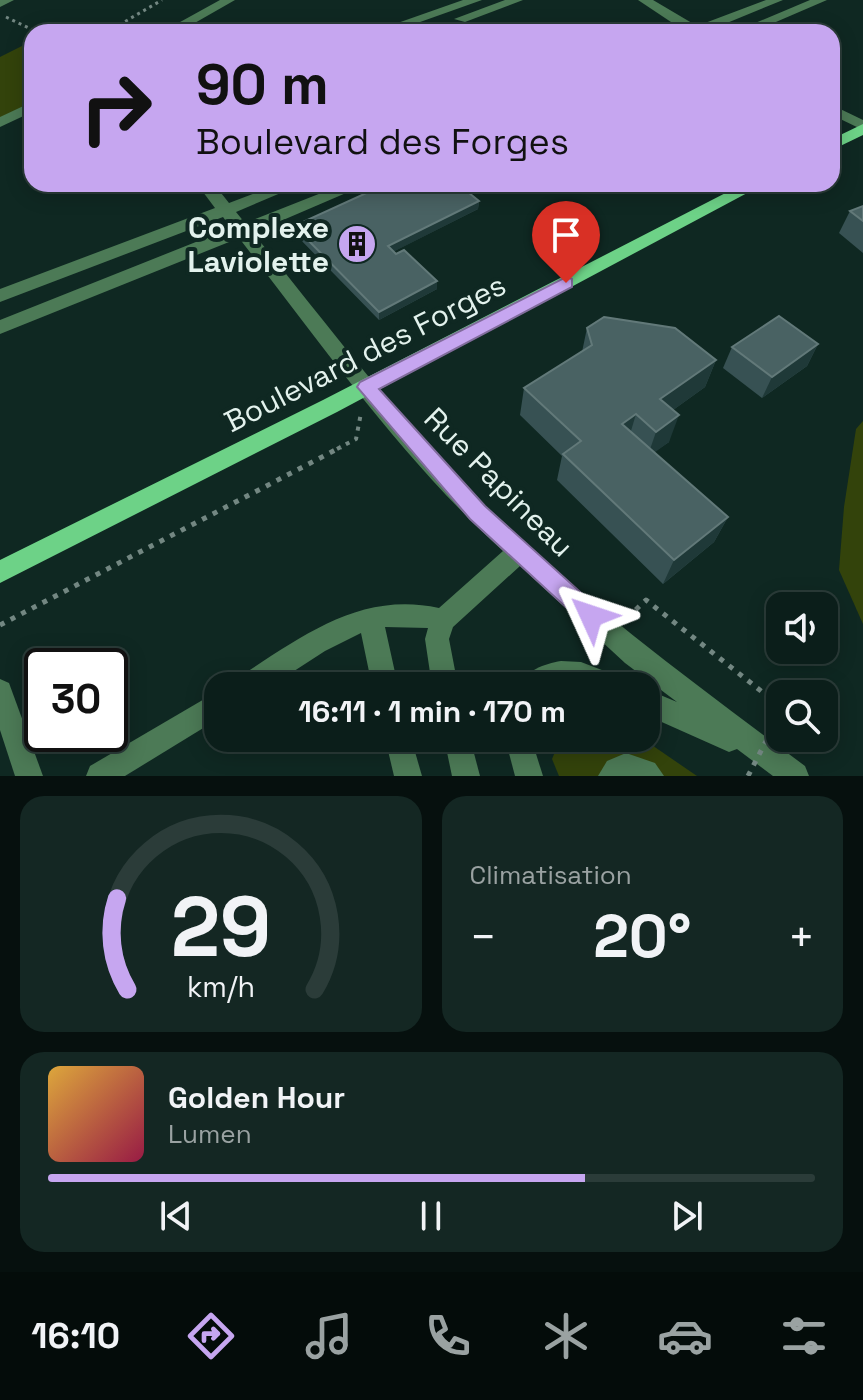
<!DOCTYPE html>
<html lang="fr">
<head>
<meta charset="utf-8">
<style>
  body { margin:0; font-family:"Space Grotesk",sans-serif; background:#142723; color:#f1f3f6; height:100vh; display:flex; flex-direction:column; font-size:30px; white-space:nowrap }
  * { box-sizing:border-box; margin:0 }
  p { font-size:26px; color:#9aa2a2 }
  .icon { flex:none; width:44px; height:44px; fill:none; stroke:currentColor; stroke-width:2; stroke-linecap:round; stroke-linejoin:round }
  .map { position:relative; height:776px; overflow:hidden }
  .drawer { display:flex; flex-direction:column; gap:20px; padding:20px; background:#06100e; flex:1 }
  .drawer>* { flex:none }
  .top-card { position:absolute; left:24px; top:24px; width:816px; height:168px; border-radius:24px; box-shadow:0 4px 20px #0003,0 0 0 2px #2b3c39; background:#c6a6f0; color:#111; overflow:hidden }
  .controls { position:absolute; left:766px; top:592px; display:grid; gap:16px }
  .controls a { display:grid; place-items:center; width:72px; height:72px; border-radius:16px; background:#0b1e1a; box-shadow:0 4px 20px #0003,0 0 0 2px #2b3c39; font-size:40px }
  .speed { position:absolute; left:24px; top:648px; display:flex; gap:16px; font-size:40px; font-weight:700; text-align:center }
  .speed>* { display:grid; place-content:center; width:104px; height:104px; border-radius:50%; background:#0b1e1a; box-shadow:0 4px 20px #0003,0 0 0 2px #2b3c39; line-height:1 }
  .speed .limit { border:4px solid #111; border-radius:12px; background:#fff; color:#111 }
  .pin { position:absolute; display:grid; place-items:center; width:68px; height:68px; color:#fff; margin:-82px -34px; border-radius:50% 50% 50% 0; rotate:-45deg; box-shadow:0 0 8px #0007 }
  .pin .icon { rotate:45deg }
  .me { position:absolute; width:88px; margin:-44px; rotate:312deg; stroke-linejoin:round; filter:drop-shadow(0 0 6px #0008) }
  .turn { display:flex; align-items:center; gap:28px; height:168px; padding:0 40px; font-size:36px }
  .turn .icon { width:104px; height:104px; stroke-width:2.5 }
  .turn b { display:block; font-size:56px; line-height:68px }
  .big { font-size:60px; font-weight:600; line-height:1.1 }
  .drawer .card { flex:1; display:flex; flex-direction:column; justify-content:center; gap:12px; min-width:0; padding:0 28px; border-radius:24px; background:#142723 }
  .drawer .dial { align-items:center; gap:0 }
  .dial svg { height:208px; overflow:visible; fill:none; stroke:#2b3c39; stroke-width:7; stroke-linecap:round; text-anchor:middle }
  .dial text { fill:#f1f3f6; stroke:none }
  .song { display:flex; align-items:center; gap:24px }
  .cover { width:96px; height:96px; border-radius:12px; background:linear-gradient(135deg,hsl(40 70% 55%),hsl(340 70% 35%)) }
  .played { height:8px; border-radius:4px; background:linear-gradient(90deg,#c6a6f0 70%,#2b3c39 70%) }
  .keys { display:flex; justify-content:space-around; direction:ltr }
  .heat { display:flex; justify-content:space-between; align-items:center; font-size:44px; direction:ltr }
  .drawer .tiles { flex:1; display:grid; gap:20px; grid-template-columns:1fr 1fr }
  .card:last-child { grid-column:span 2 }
  .trip { position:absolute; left:204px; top:672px; width:456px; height:80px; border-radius:24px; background:#0b1e1a; box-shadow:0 4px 20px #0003,0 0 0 2px #2b3c39; font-weight:600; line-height:80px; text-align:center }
  .dock { display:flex; height:128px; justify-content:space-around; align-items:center; background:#040c0a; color:#9aa2a2 }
  .dock .icon { width:56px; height:56px }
  .dock .current { color:#c6a6f0 }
  .dock b { font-size:36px; color:#f1f3f6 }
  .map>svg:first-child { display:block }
  .green { fill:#33430b }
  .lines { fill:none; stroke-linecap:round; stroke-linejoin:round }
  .path-far2 { stroke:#738782; stroke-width:3; stroke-dasharray:3 4; stroke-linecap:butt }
  .path-far1 { stroke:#738782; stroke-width:4; stroke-dasharray:4 6; stroke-linecap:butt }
  .path { stroke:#738782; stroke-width:5; stroke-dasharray:5 7; stroke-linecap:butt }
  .minor { fill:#4c7a56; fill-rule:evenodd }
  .major { fill:#6dd287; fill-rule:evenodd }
  .path-bridge { stroke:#738782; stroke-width:5; stroke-dasharray:5 7; stroke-linecap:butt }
  .wall { fill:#375153 }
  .shaded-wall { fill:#1f3938 }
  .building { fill:#496263; stroke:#627979; stroke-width:2 }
  .route { fill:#c6a6f0; stroke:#816c9c; stroke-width:2 }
  .labels { text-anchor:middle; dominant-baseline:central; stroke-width:8; stroke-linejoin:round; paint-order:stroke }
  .poi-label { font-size:30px; font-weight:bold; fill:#e3f2ed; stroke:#0f2822; text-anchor:end }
  .street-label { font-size:30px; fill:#e3f2ed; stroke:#0f2822 }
</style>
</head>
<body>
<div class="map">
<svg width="863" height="776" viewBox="0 0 863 776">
  <rect width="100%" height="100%" fill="#0f2822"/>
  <!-- green -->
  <g class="green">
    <polygon points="32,41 32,107 0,124 0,57"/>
    <polygon points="863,421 863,624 839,570 844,507 856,429"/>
    <polygon points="561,738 643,739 697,776 559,776 552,759"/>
  </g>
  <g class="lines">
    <!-- path-far2 -->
    <g class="path-far2">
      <polyline points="6,17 37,32"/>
      <polyline points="107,32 162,0"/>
    </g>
    <!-- path-far1 -->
    <polyline class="path-far1" points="337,449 356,439 361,413"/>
    <!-- path -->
    <g class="path">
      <polyline points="627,618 646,600 780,706"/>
      <polyline points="0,625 341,447"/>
    </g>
    <!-- minor -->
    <g class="minor">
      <polygon points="0,0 14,0 0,7"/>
      <polygon points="220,0 235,0 179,32 162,32"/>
      <polygon points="463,0 482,0 392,32 372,32"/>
      <polygon points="505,0 523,0 465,22 454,19"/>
      <polygon points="638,0 653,0 697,26 766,0 783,0 705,32 686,32"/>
      <polygon points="810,0 827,0 753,32 734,32"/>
      <polygon points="32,102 32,112 0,127 0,117"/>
      <polygon points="832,105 863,120 863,130 832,115"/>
      <path d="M197,184h17l15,19 50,-19h23l-66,28 9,11 99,-39h23l-114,49c75,92 147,189 232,273 98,96 210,178 320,260l4,10h-36l-36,-27 -8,3 -83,-37v-26l31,13 -52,-39 -105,-97 -67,61 -4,12 9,47h-26l-7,-47 3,-11 -43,-1 13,59h-26l-11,-53 -36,18 -54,35h-36l4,-9c64,-41 121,-86 200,-69l64,-57c-101,-92 -180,-205 -264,-313l-239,96v-14l231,-92 -8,-11 -223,85v-13l215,-81z"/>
      <path d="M561,661l20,1 39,15 4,9h-105c7,-16 25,-22 42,-25z"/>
      <polygon points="0,679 9,683 43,776 15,776 0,730"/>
      <polygon points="218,691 218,719 125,776 86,776 90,766"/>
      <polygon points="385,738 411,738 422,776 394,776"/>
      <polygon points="444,738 470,738 480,776 452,776"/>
      <polygon points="505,738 531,738 543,776 515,776"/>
      <polygon points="626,753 655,763 664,776 598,776 607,761"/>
    </g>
    <!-- major -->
    <g class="major">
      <polygon points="863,124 863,135 832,150 832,139"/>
      <polygon points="743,184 764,184 337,412 0,583 0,560 323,400"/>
    </g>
    <!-- path-bridge -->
    <polyline class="path-bridge" points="748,776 780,714"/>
  </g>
  <!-- wall -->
  <g class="wall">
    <polygon points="479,201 478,209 394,251 437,289 379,320 295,234 294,226"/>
    <polygon points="863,206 863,253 839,233 850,211"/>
    <polygon points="587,328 716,360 705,387 673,410 669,442 654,452 728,517 714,542 663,584 557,480 562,456 520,415 524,388 582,352"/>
    <polygon points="818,344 807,366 762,398 723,368 732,347"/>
  </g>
  <!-- shaded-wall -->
  <g class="shaded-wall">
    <polygon points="479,201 478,209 389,254 388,246"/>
    <polygon points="437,281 437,289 379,320 379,312"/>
    <polygon points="818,344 807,366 762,398 772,377"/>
    <polygon points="716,360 705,387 651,426 660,399"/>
    <polygon points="636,414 628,441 622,424"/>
    <polygon points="679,415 669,442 647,458 656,432"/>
    <polygon points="728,517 714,542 663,584 674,560"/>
  </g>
  <!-- building -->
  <g class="building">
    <polygon points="386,184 458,184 479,201 388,246 396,254 404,250 437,281 379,312 294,226"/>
    <polygon points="863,206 863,221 850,211"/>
    <polygon points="779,316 818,344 772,377 732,347"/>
    <polygon points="604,317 675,328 716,360 660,399 679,415 656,432 636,414 622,424 728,517 674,560 563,454 581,441 524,388 592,345 587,328"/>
  </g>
  <!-- route -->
  <polygon class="route" points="566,277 572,279 572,287 379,389 485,506 598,608 602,616 598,623 591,626 583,623 470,519 357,387 360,382"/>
  <!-- icons -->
  <defs>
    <g id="building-disc" transform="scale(2)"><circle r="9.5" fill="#c6a6f0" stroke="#0f2822"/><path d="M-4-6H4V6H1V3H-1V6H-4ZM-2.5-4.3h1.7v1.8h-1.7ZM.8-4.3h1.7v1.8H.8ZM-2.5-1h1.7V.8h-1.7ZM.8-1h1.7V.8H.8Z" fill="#111"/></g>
  </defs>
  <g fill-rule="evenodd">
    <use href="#building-disc" x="357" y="244"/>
  </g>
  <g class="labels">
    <!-- poi labels -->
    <g class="poi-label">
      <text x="329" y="227">Complexe<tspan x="329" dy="34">Laviolette</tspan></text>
    </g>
    <!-- street labels -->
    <g class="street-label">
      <text transform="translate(365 353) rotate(-27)">Boulevard des Forges</text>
      <text transform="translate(499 482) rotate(45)">Rue Papineau</text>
    </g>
  </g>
</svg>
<div class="controls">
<a><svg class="icon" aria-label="sound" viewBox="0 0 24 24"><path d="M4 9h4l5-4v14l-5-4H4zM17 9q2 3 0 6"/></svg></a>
<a><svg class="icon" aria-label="search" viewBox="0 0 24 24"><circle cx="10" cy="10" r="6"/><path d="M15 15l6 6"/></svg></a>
</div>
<div class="speed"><div class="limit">30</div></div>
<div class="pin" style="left:566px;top:283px;background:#d93025"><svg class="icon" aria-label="arrive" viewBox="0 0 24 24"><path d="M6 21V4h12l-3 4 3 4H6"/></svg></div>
<svg class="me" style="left:591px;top:616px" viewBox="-20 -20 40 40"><path d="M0-17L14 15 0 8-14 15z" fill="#c6a6f0" stroke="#fff" stroke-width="4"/></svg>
<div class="trip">16:11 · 1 min · 170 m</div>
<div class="top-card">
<div class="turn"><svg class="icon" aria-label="right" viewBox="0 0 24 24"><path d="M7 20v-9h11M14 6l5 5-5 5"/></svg><div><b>90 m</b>Boulevard des Forges</div></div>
</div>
</div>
<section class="drawer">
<div class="tiles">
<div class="card dial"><svg viewBox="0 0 100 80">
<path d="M14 69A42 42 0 1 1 86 69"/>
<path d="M14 69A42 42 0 0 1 10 34" stroke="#c6a6f0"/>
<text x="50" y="56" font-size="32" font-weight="700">29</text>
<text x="50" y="72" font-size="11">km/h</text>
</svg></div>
<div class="card"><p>Climatisation</p>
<div class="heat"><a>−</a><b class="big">20°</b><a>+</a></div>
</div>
<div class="card">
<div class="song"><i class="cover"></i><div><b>Golden Hour</b><p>Lumen</p></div></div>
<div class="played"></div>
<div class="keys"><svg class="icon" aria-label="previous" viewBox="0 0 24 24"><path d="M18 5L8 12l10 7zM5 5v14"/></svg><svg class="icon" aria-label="pause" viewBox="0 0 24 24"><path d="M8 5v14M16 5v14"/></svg><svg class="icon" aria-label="next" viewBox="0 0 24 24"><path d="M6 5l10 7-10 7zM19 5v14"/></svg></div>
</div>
</div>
</section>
<nav class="dock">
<b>16:10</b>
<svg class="icon current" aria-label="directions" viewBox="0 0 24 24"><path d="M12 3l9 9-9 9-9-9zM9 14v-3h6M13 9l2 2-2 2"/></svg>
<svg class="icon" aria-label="music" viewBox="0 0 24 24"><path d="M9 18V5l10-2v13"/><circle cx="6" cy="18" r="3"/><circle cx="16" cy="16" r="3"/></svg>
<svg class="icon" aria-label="phone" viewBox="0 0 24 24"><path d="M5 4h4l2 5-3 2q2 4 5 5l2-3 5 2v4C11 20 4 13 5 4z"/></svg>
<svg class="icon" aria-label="climate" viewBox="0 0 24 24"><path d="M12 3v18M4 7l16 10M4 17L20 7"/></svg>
<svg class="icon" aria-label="car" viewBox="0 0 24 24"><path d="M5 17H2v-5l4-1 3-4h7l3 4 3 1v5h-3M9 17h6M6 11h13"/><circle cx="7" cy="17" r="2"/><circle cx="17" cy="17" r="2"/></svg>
<svg class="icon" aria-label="filters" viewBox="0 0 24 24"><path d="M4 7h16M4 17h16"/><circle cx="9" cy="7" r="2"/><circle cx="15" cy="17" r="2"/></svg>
</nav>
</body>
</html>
